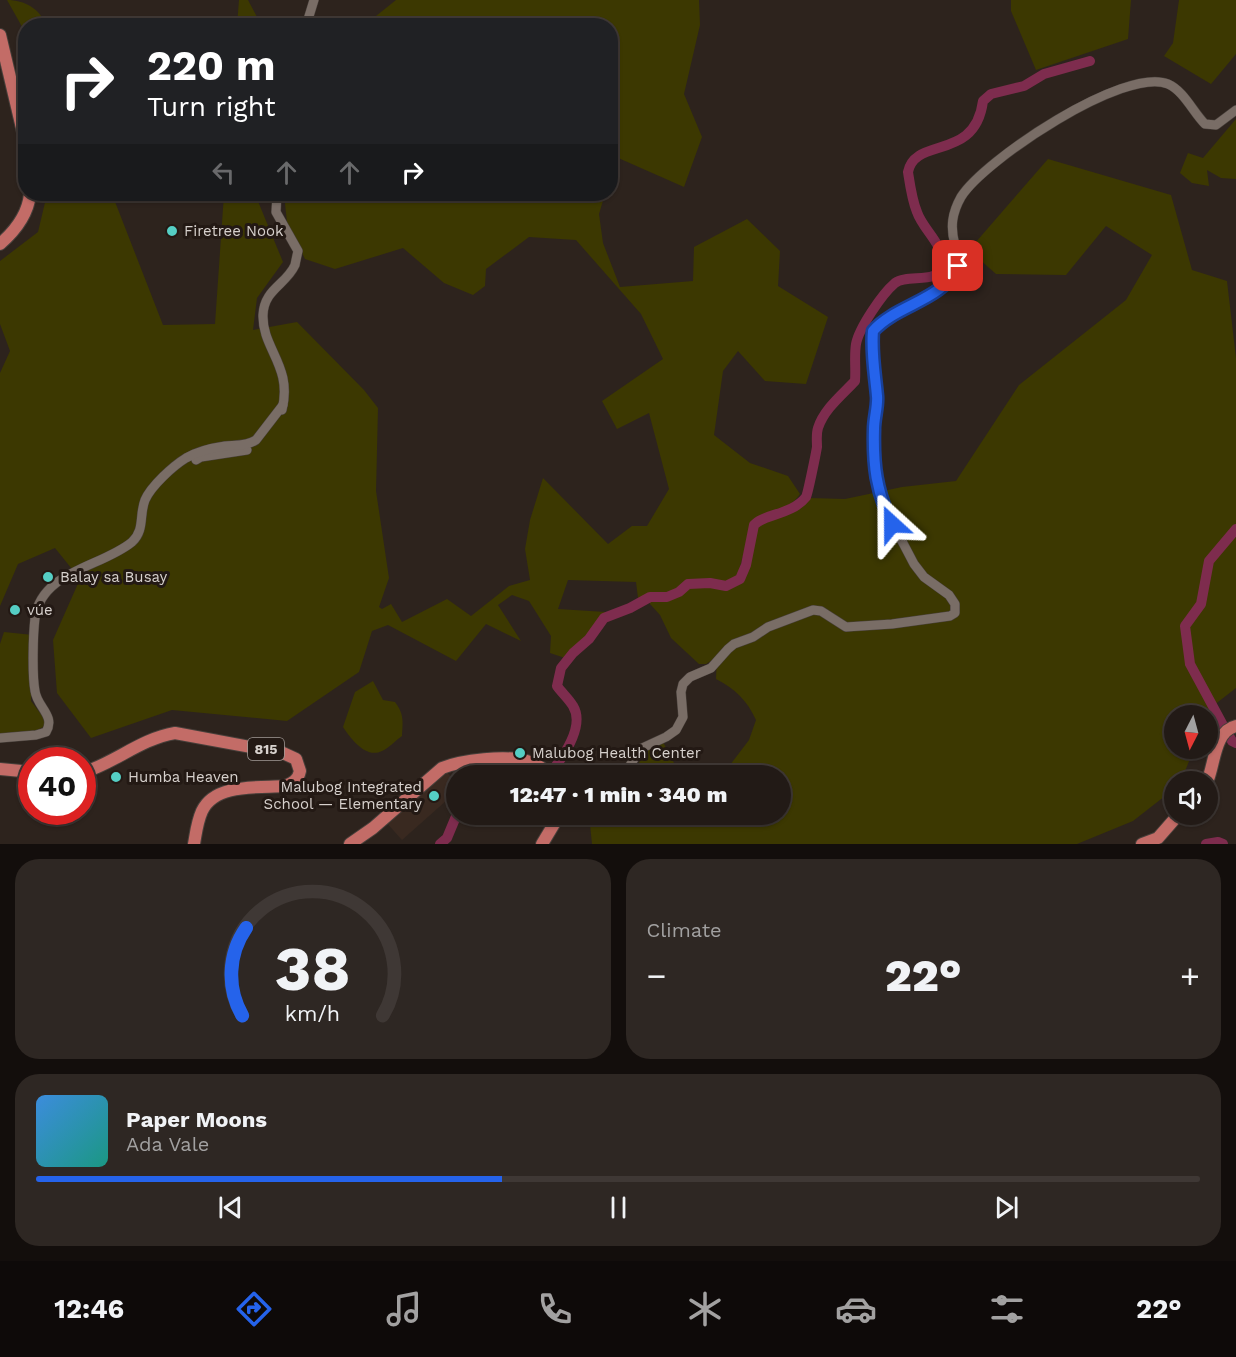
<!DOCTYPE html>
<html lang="en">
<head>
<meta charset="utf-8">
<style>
  body { margin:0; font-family:"Work Sans",sans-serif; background:#2e2723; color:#f1f3f6; height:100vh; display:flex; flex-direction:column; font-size:22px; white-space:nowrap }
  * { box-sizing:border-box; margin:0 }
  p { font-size:20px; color:#a2a1a1 }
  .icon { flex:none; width:33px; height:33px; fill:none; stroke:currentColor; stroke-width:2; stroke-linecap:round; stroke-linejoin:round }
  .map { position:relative; height:844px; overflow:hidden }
  .details { display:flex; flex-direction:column; gap:15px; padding:15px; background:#130e0c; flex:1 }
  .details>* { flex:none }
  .top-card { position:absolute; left:18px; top:18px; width:600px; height:183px; border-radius:24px; box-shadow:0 2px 4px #0004,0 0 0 2px #3f3835; background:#202124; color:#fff; overflow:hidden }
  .needle { width:39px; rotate:186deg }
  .tools { position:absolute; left:1164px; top:705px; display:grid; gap:12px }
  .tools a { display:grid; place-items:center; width:54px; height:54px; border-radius:50%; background:#221a16; box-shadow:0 2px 4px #0004,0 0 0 2px #3f3835; font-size:30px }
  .speed { position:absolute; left:18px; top:747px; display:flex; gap:12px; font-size:30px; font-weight:700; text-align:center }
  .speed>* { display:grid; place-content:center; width:78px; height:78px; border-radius:50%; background:#221a16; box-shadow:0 2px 4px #0004,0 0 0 2px #3f3835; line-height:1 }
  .speed .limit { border:9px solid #d22; background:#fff; color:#111 }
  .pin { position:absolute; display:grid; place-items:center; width:51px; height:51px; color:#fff; margin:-26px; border-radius:12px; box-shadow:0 3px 9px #0006 }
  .me { position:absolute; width:66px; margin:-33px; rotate:336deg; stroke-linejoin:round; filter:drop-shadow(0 0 4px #0008) }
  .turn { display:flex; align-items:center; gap:21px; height:126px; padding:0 30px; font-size:27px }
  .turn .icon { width:78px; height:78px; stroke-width:2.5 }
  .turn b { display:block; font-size:42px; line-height:51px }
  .lanes { display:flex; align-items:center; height:57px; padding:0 30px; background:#0003; justify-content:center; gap:30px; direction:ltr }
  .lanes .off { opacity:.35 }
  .big { font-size:45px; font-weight:800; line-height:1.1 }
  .details .tile { flex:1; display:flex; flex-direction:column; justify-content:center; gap:9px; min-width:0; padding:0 21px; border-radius:24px; background:#2e2723 }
  .details .dial { align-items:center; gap:0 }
  .dial svg { height:156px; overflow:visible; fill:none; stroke:#3f3835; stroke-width:7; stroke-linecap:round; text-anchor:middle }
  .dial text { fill:#f1f3f6; stroke:none }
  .song { display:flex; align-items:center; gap:18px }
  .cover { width:72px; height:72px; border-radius:9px; background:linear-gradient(135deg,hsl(210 70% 55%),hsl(170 70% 35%)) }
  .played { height:6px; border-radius:3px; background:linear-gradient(90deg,#2563eb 40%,#3f3835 40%) }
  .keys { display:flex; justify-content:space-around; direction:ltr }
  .heat { display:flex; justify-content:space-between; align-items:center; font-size:33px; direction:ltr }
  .details .tiles { flex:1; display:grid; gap:15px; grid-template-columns:1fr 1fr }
  .tile:last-child { grid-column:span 2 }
  .trip { position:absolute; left:446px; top:765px; width:345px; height:60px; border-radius:30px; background:#221a16; box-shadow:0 2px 4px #0004,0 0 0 2px #3f3835; font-weight:800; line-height:60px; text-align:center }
  .tabs { display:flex; height:96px; justify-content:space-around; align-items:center; background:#0e0a09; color:#a2a1a1 }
  .tabs .icon { width:42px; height:42px }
  .tabs .current { color:#2563eb }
  .tabs b { font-size:27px; color:#f1f3f6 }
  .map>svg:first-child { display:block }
  .built { fill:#392920 }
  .green { fill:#3c3801 }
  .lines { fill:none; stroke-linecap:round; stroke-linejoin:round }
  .river { stroke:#7e2c4e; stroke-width:10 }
  .minor-casing { stroke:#473f3a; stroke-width:10 }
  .major-casing { stroke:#473f3a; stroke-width:14 }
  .minor { stroke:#796d66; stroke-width:9 }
  .major { stroke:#c36c67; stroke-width:12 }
  .route-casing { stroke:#184099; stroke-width:15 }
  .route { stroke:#2563eb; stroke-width:10 }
  .poi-dot { fill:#55cec4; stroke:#231914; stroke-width:2 }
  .labels { text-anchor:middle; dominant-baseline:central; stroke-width:6; stroke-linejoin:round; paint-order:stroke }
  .shield { fill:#231914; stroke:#a19a96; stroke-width:1.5 }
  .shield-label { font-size:14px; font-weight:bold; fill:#d7d1cd }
  .poi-label { font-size:15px; fill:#d7d1cd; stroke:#231914; text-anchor:start }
</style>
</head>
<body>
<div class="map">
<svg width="1236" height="844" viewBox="0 0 1236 844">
  <rect width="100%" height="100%" fill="#2d231d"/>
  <!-- built -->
  <polygon class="built" points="446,771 456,783 456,792 402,840 385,821"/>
  <!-- green -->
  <g class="green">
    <path d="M7,0c18,0 33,9 39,25l-20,1 -1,6z"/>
    <polygon points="239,0 248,0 257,17 259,25 237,25"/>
    <polygon points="396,0 699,0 700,25 684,94 702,137 684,187 616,157 611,173 610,26 379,25 376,16"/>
    <polygon points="1011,0 1131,0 1128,39 1036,70 1011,11"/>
    <polygon points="1179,0 1236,0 1236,54 1211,84 1164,56 1173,43"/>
    <polygon points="1236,119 1236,179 1221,178 1207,170 1209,186 1192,183 1180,173 1188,153 1203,158"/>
    <path d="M1048,159l123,36 21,75 35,11 9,77v330l-27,21 -3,6 -32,1v32l20,1 -13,32 -7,1v7l-41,32 -56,23h-485l-3,-29 191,-1v-38l-55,-1 5,-10 19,-25 7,-20c-9,-20 -21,-31 -40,-41l1,-22 -11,7h-7l-28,-26 -11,-23 -10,-11v-5c17,0 28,0 40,-13l37,3 14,-8 6,-16 11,-42 22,-6 29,-19 36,1 57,-12 54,-6 63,-96 107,-85 26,-45 -46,-29 -40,49 -70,-1 -27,-24z"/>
    <path d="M47,194h65l51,131 52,-1 9,-130h31l28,68 -26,36 -4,32 44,-8 67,68 14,18 -2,83 13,87 -10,29 3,2 9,-5 11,18 45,-23 24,17 38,-30 21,-6 -5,-31 5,-29 13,-42 65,66 24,-18h15l22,-37 -20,-76 -32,16 -15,-28 61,-42 -22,-45 -65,-74 -47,-3 -43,32 -1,17 -12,9 -29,-12 -41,-35 -68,21 -30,-10 -18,-37 -3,-28h321l-6,20 4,29 17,44 73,-6 1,-34 53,-28 33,32 -2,35 50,31 -22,67 -41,-3 -27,-30 -15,20 -9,64 36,28 38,13 12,18c-13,20 -36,14 -48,31l-15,52 -7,5 -43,-2c-19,19 -28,9 -49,18l-2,-16 -68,-2 -10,29 48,3 -18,25 -16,11 -7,10 -15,-5 1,-17 -22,-35 -17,-6 -14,10 23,36 -35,-17 -30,37 -68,-36 -16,6 -13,41 -72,49 -115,-11 -81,28 -34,-45 -4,-53 27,-61 -25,-31 -37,16 -18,42v-233l10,-22 -10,-27v-63l38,-29z"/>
    <polygon points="4,632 33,635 31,701 43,717 45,726 31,733 0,733 0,644"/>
    <path d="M373,681l10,19 12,2c9,12 8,19 7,34 -6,4 -13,12 -20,15 -16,8 -31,-12 -39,-24l12,-35z"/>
    <polygon points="663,742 674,763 686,775 630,776 647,751"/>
  </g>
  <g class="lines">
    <!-- river -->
    <g class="river">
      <polyline points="1224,727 1190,664 1185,626 1201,604 1209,561 1236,529"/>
      <polyline points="1228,734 1232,741 1236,743"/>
      <path d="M548,776c13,-16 38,-49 25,-70 -4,-7 -11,-13 -16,-20l4,-18 12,-15 16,-14 15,-21 26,-10 20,-11h17l12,-5 9,-8 22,-1 16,3 14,-7 6,-14 8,-40c9,-11 38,-10 52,-28 2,-4 10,-44 11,-50 0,-6 -1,-13 1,-19 6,-19 24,-33 37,-47 1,-12 -1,-25 1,-37 3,-16 26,-50 39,-61 13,-10 45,3 47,-19 2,-20 -19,-34 -25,-52 -5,-12 -7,-27 -9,-40 7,-36 67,-10 75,-71l8,-7 33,-8 20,-12 46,-13"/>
      <polyline points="440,844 447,838 457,814"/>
      <polyline points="1206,844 1218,842 1223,844"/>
    </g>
    <!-- minor casing -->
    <g class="minor-casing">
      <g id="minor">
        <polyline points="306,26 314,0"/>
        <path d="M277,194l-1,18 22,39c-1,4 -2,9 -3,14 -9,20 -31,24 -32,50 -1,34 30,51 19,95"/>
        <polyline points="196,460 201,457 247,450"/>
        <path d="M0,738l36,-3 10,-3c10,-16 -9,-25 -11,-41 -3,-16 -2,-56 0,-73 6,-47 67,-51 97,-76 13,-12 7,-27 13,-42 6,-14 28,-34 41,-42 12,-7 25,-10 39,-12 11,-1 22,0 31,-6l27,-35"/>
        <polyline points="567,776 570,776"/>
        <path d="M618,776l8,-4 14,-23 26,-12 10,-7 7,-13 -2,-25 2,-8 7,-7 21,-9 17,-19 6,-5 19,-7 15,-10 45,-17 8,1 25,16 46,-3 58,-8 5,-3v-9l-6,-9 -25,-18 -10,-13 -31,-59 -5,-15 -4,-15v-44l3,-35 -5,-54 1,-11 7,-8 68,-40c4,-6 12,-16 11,-24 0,-5 -3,-10 -4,-14 -5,-18 -3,-32 6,-48 23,-37 164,-131 207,-113 16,7 25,28 37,40l11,1 20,-15"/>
      </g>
    </g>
    <!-- major casing -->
    <g class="major-casing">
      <g id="major">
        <polyline points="0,35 26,145"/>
        <path d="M0,244c15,-13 28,-30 30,-50"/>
        <polyline points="0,769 32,772"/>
        <path d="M82,773c33,-10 58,-34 93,-40l108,20 13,6 4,12c-2,9 -7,12 -15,15 -26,2 -70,-3 -83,25 -5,11 -6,22 -8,33"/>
        <path d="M1207,782c8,-18 7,-51 29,-56"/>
        <path d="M350,844l23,-16 69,-60c20,-8 64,-13 85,-7 9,2 18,9 25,15"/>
        <polyline points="542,844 560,814"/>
        <polyline points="1142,844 1158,838 1179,814"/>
      </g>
    </g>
    <!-- minor -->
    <use href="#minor" class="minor"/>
    <!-- major -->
    <use href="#major" class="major"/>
  </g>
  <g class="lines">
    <!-- route casing -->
    <g class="route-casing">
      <path id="route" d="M892,524c-16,-33 -19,-59 -18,-95 0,-11 4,-23 3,-33 -2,-22 -6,-44 -4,-65 24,-27 70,-30 85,-65"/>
    </g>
    <!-- route -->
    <use href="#route" class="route"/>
  </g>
  <!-- markers -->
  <g class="poi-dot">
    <circle cx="172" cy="231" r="6"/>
    <circle cx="48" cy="577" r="6"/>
    <circle cx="15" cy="610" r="6"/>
    <circle cx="520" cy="753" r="6"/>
    <circle cx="116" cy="777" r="6"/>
    <circle cx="434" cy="796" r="6"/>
  </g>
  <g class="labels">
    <!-- shield labels -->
    <rect class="shield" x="248" y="738" width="36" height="22" rx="4.5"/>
    <g class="shield-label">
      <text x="266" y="749">815</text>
    </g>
    <!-- poi labels -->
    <g class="poi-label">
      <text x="184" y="231">Firetree Nook</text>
      <text x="60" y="577">Balay sa Busay</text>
      <text x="27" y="610">vúe</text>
      <text x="532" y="753">Malubog Health Center</text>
      <text x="128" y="777">Humba Heaven</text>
      <text x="422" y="787" text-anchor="end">Malubog Integrated<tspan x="422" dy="17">School — Elementary</tspan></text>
    </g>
  </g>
</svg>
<div class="tools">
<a><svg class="needle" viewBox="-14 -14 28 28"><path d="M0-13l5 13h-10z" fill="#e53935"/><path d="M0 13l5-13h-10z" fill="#a2a1a1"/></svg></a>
<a><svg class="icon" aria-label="sound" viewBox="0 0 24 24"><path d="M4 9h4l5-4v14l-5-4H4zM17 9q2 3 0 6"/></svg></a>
</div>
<div class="speed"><div class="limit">40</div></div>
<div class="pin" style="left:958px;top:266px;background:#d93025"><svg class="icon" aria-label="arrive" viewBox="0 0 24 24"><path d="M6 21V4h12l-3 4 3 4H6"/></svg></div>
<svg class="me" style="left:892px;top:524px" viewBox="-20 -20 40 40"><path d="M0-17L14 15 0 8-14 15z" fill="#2563eb" stroke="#fff" stroke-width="4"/></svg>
<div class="trip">12:47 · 1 min · 340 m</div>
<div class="top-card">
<div class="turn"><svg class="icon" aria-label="right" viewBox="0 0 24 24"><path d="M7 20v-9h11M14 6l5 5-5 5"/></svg><div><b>220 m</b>Turn right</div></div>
<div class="lanes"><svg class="icon off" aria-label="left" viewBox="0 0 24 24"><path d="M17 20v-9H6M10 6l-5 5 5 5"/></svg><svg class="icon off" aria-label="ahead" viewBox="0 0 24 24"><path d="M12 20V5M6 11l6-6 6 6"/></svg><svg class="icon off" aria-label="ahead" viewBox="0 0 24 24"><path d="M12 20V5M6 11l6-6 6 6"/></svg><svg class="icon" aria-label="right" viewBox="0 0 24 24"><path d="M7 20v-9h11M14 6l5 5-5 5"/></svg></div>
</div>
</div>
<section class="details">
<div class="tiles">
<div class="tile dial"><svg viewBox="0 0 100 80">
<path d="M14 69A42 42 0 1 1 86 69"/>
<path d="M14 69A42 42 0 0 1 16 24" stroke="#2563eb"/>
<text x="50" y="56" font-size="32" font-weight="700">38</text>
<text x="50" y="72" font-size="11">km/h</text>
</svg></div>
<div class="tile"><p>Climate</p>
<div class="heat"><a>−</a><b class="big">22°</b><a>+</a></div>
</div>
<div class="tile">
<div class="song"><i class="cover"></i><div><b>Paper Moons</b><p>Ada Vale</p></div></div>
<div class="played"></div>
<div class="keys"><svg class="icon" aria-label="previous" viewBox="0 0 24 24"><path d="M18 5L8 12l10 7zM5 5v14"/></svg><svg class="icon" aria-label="pause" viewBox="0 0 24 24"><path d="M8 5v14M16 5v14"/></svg><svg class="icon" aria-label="next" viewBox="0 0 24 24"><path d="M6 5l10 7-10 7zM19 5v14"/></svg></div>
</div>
</div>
</section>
<nav class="tabs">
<b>12:46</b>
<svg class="icon current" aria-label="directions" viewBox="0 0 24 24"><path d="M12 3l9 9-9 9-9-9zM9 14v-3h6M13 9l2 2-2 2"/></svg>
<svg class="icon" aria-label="music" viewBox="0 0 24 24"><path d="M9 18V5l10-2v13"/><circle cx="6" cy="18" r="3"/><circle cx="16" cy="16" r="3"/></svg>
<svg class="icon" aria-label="phone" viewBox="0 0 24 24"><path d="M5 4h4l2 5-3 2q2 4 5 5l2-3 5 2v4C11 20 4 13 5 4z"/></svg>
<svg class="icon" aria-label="climate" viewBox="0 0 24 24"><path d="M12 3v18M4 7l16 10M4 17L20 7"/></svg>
<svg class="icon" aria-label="car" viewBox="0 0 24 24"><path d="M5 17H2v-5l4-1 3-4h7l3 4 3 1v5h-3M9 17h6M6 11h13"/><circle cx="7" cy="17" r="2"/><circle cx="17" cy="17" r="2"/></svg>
<svg class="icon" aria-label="filters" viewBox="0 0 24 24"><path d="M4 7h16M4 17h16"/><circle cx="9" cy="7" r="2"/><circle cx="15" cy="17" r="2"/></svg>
<b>22°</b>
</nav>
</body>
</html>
